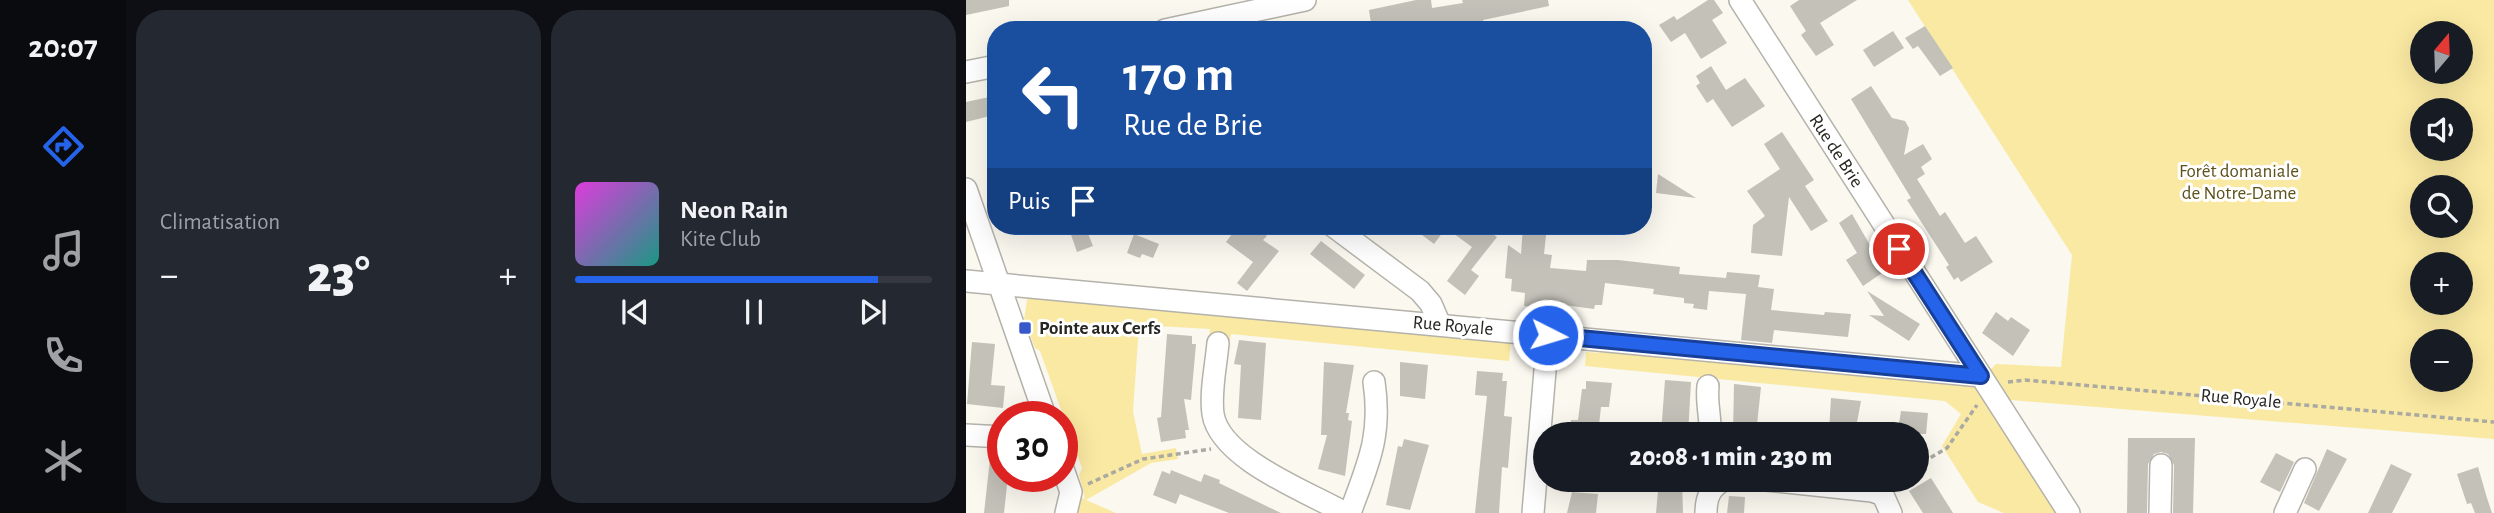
<!DOCTYPE html>
<html lang="fr">
<head>
<meta charset="utf-8">
<style>
  body { margin:0; font-family:"Alegreya Sans",sans-serif; background:#242831; color:#f1f3f6; height:100vh; display:flex; flex-direction:column; font-size:26px; white-space:nowrap }
  * { box-sizing:border-box; margin:0 }
  p { font-size:23px; color:#9ea1a6 }
  .icon { flex:none; width:38px; height:38px; fill:none; stroke:currentColor; stroke-width:2; stroke-linecap:round; stroke-linejoin:round }
  .map { position:relative; flex:1; overflow:hidden }
  .sheet { display:flex; flex-direction:column; gap:10px; padding:10px; background:#0d0f14; width:840px }
  .sheet>* { flex:none }
  .banner { position:absolute; left:21px; top:21px; width:665px; height:214px; border-radius:28px; box-shadow:0 7px 28px #0002; background:#1a4fa0; color:#fff; overflow:hidden }
  .needle { width:46px; rotate:19deg }
  .tools { position:absolute; left:1444px; top:21px; display:grid; gap:14px }
  .tools a { display:grid; place-items:center; width:63px; height:63px; border-radius:50%; background:#171b24; box-shadow:0 7px 28px #0002; font-size:35px }
  .speed { position:absolute; left:21px; top:401px; display:flex; gap:14px; font-size:35px; font-weight:700; text-align:center }
  .speed>* { display:grid; place-content:center; width:91px; height:91px; border-radius:50%; background:#171b24; box-shadow:0 7px 28px #0002; line-height:1 }
  .speed .limit { border:10px solid #d22; background:#fff; color:#111 }
  .pin { position:absolute; display:grid; place-items:center; width:60px; height:60px; color:#fff; margin:-30px; border:4px solid #fff; border-radius:50%; box-shadow:0 2px 7px #0007 }
  .me { position:absolute; width:77px; margin:-38px; rotate:95deg; stroke-linejoin:round; filter:drop-shadow(0 0 5px #0008) }
  .turn { display:flex; align-items:center; gap:24px; height:147px; padding:0 21px; font-size:32px }
  .turn .icon { width:91px; height:91px; stroke-width:2.5 }
  .turn b { display:block; font-size:49px; line-height:60px }
  .then { display:flex; align-items:center; height:66px; padding:0 21px; background:#0003; gap:14px; font-size:26px }
  .big { font-size:52px; font-weight:800; line-height:1.1 }
  .sheet .card { flex:1; display:flex; flex-direction:column; justify-content:center; gap:10px; min-width:0; padding:0 24px; border-radius:28px; background:#242831 }
  .song { display:flex; align-items:center; gap:21px }
  .cover { width:84px; height:84px; border-radius:10px; background:linear-gradient(135deg,hsl(300 70% 55%),hsl(170 70% 35%)) }
  .played { height:7px; border-radius:4px; background:linear-gradient(90deg,#2563eb 85%,#363941 85%) }
  .keys { display:flex; justify-content:space-around; direction:ltr }
  .heat { display:flex; justify-content:space-between; align-items:center; font-size:38px; direction:ltr }
  .sheet .tiles { flex:1; display:grid; gap:10px; grid-template-columns:repeat(2,1fr) }
  .trip { position:absolute; left:567px; top:422px; width:396px; height:70px; border-radius:35px; background:#171b24; box-shadow:0 7px 28px #0002; font-weight:800; line-height:70px; text-align:center }
  main { display:flex; flex:1; min-height:0 }
  .tab-bar { display:flex; flex-direction:column; width:126px; justify-content:space-around; align-items:center; background:#090b0e; color:#9ea1a6 }
  .tab-bar .icon { width:49px; height:49px }
  .tab-bar .current { color:#2563eb }
  .tab-bar b { font-size:32px; color:#f1f3f6 }
  .map>svg:first-child { display:block }
  .green { fill:#fae9a2; fill-rule:evenodd }
  .building { fill:#c3c1b8 }
  .lines { fill:none; stroke-linecap:round; stroke-linejoin:round }
  .minor-casing { stroke:#b4b2aa; stroke-width:24 }
  .path { stroke:#aaa9a2; stroke-width:3.5; stroke-dasharray:5 3.5; stroke-linecap:butt }
  .minor { stroke:#fff; stroke-width:21 }
  .route-casing { stroke:#184099; stroke-width:18 }
  .route { stroke:#2563eb; stroke-width:12 }
  .poi-dot { fill:#3658c9; stroke:#fff; stroke-width:2.5 }
  .labels { text-anchor:middle; dominant-baseline:central; stroke-width:6; stroke-linejoin:round; paint-order:stroke }
  .street-label { font-size:19px; fill:#272622; stroke:#fff }
  .park-label { font-size:19px; fill:#5d511c; stroke:#fff }
  .poi-label { font-size:19px; font-weight:bold; fill:#272622; stroke:#fff; text-anchor:start }
</style>
</head>
<body>
<main>
<nav class="tab-bar">
<b>20:07</b>
<svg class="icon current" aria-label="directions" viewBox="0 0 24 24"><path d="M12 3l9 9-9 9-9-9zM9 14v-3h6M13 9l2 2-2 2"/></svg>
<svg class="icon" aria-label="music" viewBox="0 0 24 24"><path d="M9 18V5l10-2v13"/><circle cx="6" cy="18" r="3"/><circle cx="16" cy="16" r="3"/></svg>
<svg class="icon" aria-label="phone" viewBox="0 0 24 24"><path d="M5 4h4l2 5-3 2q2 4 5 5l2-3 5 2v4C11 20 4 13 5 4z"/></svg>
<svg class="icon" aria-label="climate" viewBox="0 0 24 24"><path d="M12 3v18M4 7l16 10M4 17L20 7"/></svg>
</nav>
<section class="sheet">
<div class="tiles">
<div class="card"><p>Climatisation</p>
<div class="heat"><a>−</a><b class="big">23°</b><a>+</a></div>
</div>
<div class="card">
<div class="song"><i class="cover"></i><div><b>Neon Rain</b><p>Kite Club</p></div></div>
<div class="played"></div>
<div class="keys"><svg class="icon" aria-label="previous" viewBox="0 0 24 24"><path d="M18 5L8 12l10 7zM5 5v14"/></svg><svg class="icon" aria-label="pause" viewBox="0 0 24 24"><path d="M8 5v14M16 5v14"/></svg><svg class="icon" aria-label="next" viewBox="0 0 24 24"><path d="M6 5l10 7-10 7zM19 5v14"/></svg></div>
</div>
</div>
</section>
<div class="map">
<svg width="1528" height="513" viewBox="0 0 1528 513">
  <rect width="100%" height="100%" fill="#faf8ef"/>
  <!-- green -->
  <g class="green">
    <path d="M942,0h586v439l-484,-39 -20,-30 6,-6 65,3 11,-112zM1456,33h38v39h-38zM1456,110h38v39h-38zM1456,187h38v39h-38zM1456,264h38v39h-38zM1456,341h38v39h-38z"/>
    <polygon points="62,294 545,339 543,361 265,334 264,340 243,340 244,329 173,325 167,412 176,454 210,448 212,459 185,463 120,500 150,513 100,513 105,492 119,499 113,475 116,468 74,351 69,348 58,320"/>
    <polygon points="636,347 1003,384 1014,392 1094,513 1038,513 1012,502 976,446 995,414 979,401 619,366 620,352 635,353"/>
  </g>
  <!-- building -->
  <g class="building">
    <polygon points="0,0 43,0 43,6 0,15"/>
    <polygon points="450,0 465,0 466,8 497,3 496,0 582,0 583,6 517,20 519,27 506,30 503,22 466,30 442,30 441,23 406,30 403,10"/>
    <polygon points="742,0 748,0 757,13 746,20 761,43 735,59 719,33 705,42 693,25 708,16 711,20"/>
    <polygon points="833,0 891,0 854,23 868,45 850,56 835,35 840,31 824,6"/>
    <polygon points="959,26 987,68 974,76 952,46 947,49 939,38"/>
    <polygon points="927,31 938,48 908,67 897,50"/>
    <polygon points="745,66 760,90 779,78 799,106 766,127 747,99 741,103 730,86 734,83 730,76"/>
    <polygon points="905,86 926,118 939,121 943,128 938,155 957,144 966,159 955,167 959,174 951,179 974,216 979,212 999,243 1010,236 1027,262 995,282 992,277 988,280 980,267 983,265 941,200 945,198 885,99"/>
    <polygon points="28,96 30,110 23,112 24,116 0,122 0,102"/>
    <polygon points="816,132 848,180 839,186 862,221 845,231 823,197 816,256 785,253 787,225 799,216 781,191 814,169 798,144"/>
    <polygon points="692,174 730,198 690,193"/>
    <polygon points="886,214 919,271 897,286 880,260 891,253 873,223"/>
    <polygon points="102,226 119,226 127,246 111,252"/>
    <polygon points="272,226 287,226 301,236 297,240 313,251 281,291 271,283 287,262 260,242"/>
    <polygon points="444,226 516,226 531,237 505,270 513,276 499,295 481,281 506,247 480,228 468,244"/>
    <polygon points="557,226 581,226 578,254 586,255 584,268 620,271 621,260 652,260 714,267 713,274 760,278 761,272 794,275 792,287 808,289 805,310 858,315 859,312 885,314 882,337 808,330 806,343 775,340 780,294 743,291 741,310 727,308 728,304 718,303 718,298 687,294 688,289 639,283 636,305 629,305 628,309 598,305 597,310 558,306 559,293 545,291 546,279 539,278 542,245 555,254"/>
    <polygon points="168,234 193,244 187,258 176,254 174,258 161,253"/>
    <polygon points="355,241 399,275 388,289 344,254"/>
    <polygon points="901,291 954,324 943,341 903,315 918,316"/>
    <polygon points="1030,312 1042,321 1045,317 1064,330 1047,356 1016,333"/>
    <polygon points="201,334 226,336 226,344 230,344 225,400 218,399 223,430 219,430 220,438 195,442 191,418 195,417"/>
    <polygon points="273,340 300,343 295,420 272,418 275,365 268,364"/>
    <polygon points="6,342 29,344 25,385 39,386 37,408 1,404"/>
    <polygon points="358,362 388,365 380,413 383,413 382,420 386,421 379,476 352,469 361,435 355,435"/>
    <polygon points="434,362 462,365 459,399 434,396"/>
    <polygon points="511,371 537,373 536,381 541,381 538,416 546,417 542,468 536,467 533,513 509,513 521,396 509,395"/>
    <polygon points="699,380 725,382 722,434 695,434"/>
    <polygon points="620,381 646,383 643,407 635,407 632,434 603,434 605,420 612,420 616,389 620,389"/>
    <polygon points="768,384 795,387 790,434 767,434"/>
    <polygon points="865,398 895,401 889,433 863,431"/>
    <polygon points="935,411 962,413 960,434 935,434 936,430 932,430"/>
    <polygon points="1162,438 1229,438 1227,513 1207,513 1208,465 1202,454 1195,452 1188,454 1182,464 1181,513 1161,513"/>
    <polygon points="438,439 463,445 444,510 420,505 432,446 436,447"/>
    <polygon points="1361,449 1381,459 1353,511 1338,503"/>
    <polygon points="25,450 37,450 37,476 42,476 38,513 18,513"/>
    <polygon points="1310,453 1328,462 1314,492 1294,482"/>
    <polygon points="1425,464 1446,474 1426,513 1402,513"/>
    <polygon points="1512,467 1521,498 1526,513 1509,513 1505,503 1501,504 1491,474"/>
    <polygon points="205,470 235,482 238,474 254,480 253,483 315,513 263,513 214,494 210,504 187,495 196,471 204,474"/>
    <polygon points="965,478 987,513 957,513 943,491"/>
    <polygon points="693,480 716,480 717,513 690,513"/>
    <polygon points="606,492 632,494 630,513 601,513"/>
    <polygon points="763,496 779,497 778,513 761,513"/>
  </g>
  <g class="lines">
    <!-- minor casing -->
    <g class="minor-casing">
      <g id="minor">
        <polyline points="774,0 1103,513"/>
        <polyline points="199,30 339,0"/>
        <polyline points="0,72 30,66"/>
        <polyline points="0,189 79,416"/>
        <polyline points="367,226 454,291 465,304 474,325"/>
        <polyline points="0,281 1015,376"/>
        <path d="M252,343c-2,23 -8,49 -5,71 7,45 95,78 132,99"/>
        <path d="M742,386c-2,18 3,31 2,48"/>
        <polyline points="0,435 37,437"/>
        <polyline points="96,466 105,492 100,513"/>
        <polyline points="800,480 906,491 917,495 925,513"/>
        <path d="M384,513c18,-49 32,-77 24,-131"/>
        <polyline points="567,513 582,335"/>
        <path d="M740,513c0,-15 4,-26 18,-33"/>
        <polyline points="1194,513 1195,465"/>
        <polyline points="1319,513 1339,469"/>
      </g>
    </g>
    <!-- path -->
    <g class="path">
      <polyline points="1042,382 1059,380 1528,422"/>
      <polyline points="950,466 981,448 1011,405"/>
      <polyline points="122,484 177,459 245,449"/>
    </g>
    <!-- minor -->
    <use href="#minor" class="minor"/>
  </g>
  <g class="lines">
    <!-- route casing -->
    <g class="route-casing">
      <polyline id="route" points="582,335 1015,376 933,249"/>
    </g>
    <!-- route -->
    <use href="#route" class="route"/>
  </g>
  <!-- markers -->
  <rect class="poi-dot" x="52" y="321" width="14" height="14" rx="3.5"/>
  <g class="labels">
    <!-- street labels -->
    <g class="street-label">
      <text transform="translate(870 151) rotate(57)">Rue de Brie</text>
      <text transform="translate(487 326) rotate(5)">Rue Royale</text>
      <text transform="translate(1275 399) rotate(5)">Rue Royale</text>
    </g>
    <!-- park labels -->
    <g class="park-label">
      <text x="1273" y="171">Forêt domaniale<tspan x="1273" dy="22">de Notre-Dame</tspan></text>
    </g>
    <!-- poi labels -->
    <g class="poi-label">
      <text x="73" y="328">Pointe aux Cerfs</text>
    </g>
  </g>
</svg>
<div class="tools">
<a><svg class="needle" viewBox="-14 -14 28 28"><path d="M0-13l5 13h-10z" fill="#e53935"/><path d="M0 13l5-13h-10z" fill="#9ea1a6"/></svg></a>
<a><svg class="icon" aria-label="sound" viewBox="0 0 24 24"><path d="M4 9h4l5-4v14l-5-4H4zM17 9q2 3 0 6"/></svg></a>
<a><svg class="icon" aria-label="search" viewBox="0 0 24 24"><circle cx="10" cy="10" r="6"/><path d="M15 15l6 6"/></svg></a>
<a>+</a>
<a>−</a>
</div>
<div class="speed"><div class="limit">30</div></div>
<div class="pin" style="left:933px;top:249px;background:#d93025"><svg class="icon" aria-label="arrive" viewBox="0 0 24 24"><path d="M6 21V4h12l-3 4 3 4H6"/></svg></div>
<svg class="me" style="left:582px;top:335px" viewBox="-20 -20 40 40"><circle r="17" fill="#2563eb" stroke="#fff" stroke-width="3"/><path d="M0-11L8 9 0 5-8 9z" fill="#fff"/></svg>
<div class="trip">20:08 · 1 min · 230 m</div>
<div class="banner">
<div class="turn"><svg class="icon" aria-label="left" viewBox="0 0 24 24"><path d="M17 20v-9H6M10 6l-5 5 5 5"/></svg><div><b>170 m</b>Rue de Brie</div></div>
<div class="then">Puis<svg class="icon" aria-label="arrive" viewBox="0 0 24 24"><path d="M6 21V4h12l-3 4 3 4H6"/></svg></div>
</div>
</div>
</main>
</body>
</html>
